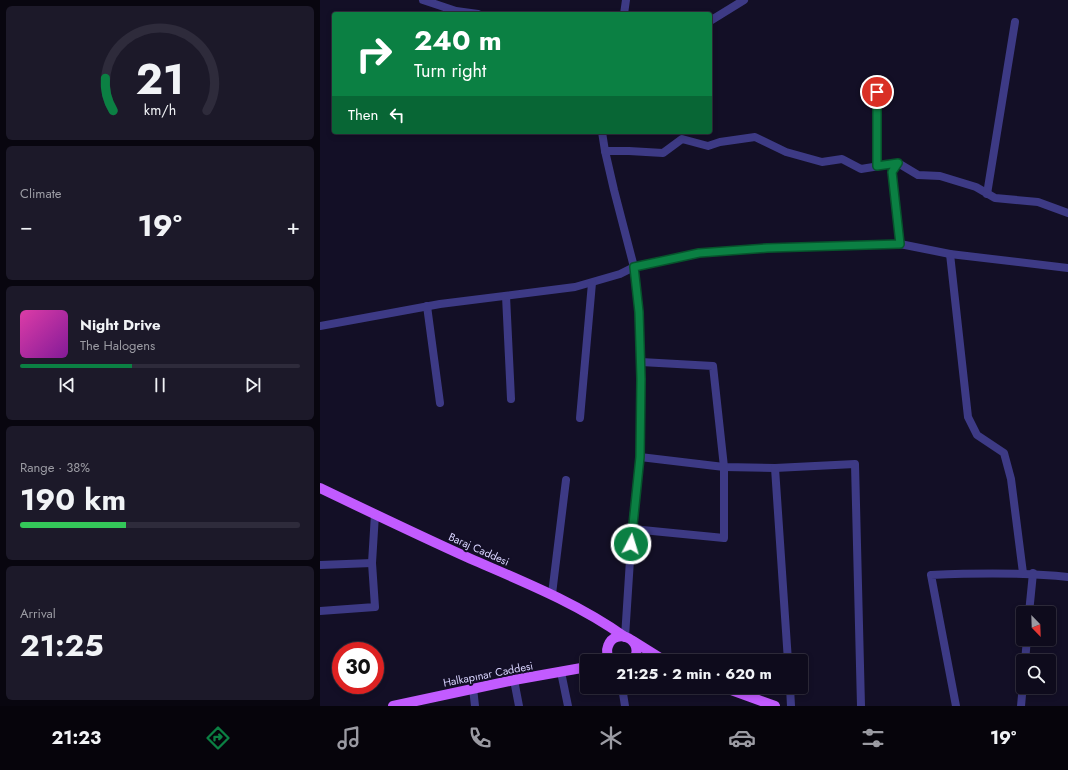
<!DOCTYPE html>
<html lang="en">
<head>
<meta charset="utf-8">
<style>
  body { margin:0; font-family:Jost,sans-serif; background:#1c1929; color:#f1f3f6; height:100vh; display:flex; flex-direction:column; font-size:15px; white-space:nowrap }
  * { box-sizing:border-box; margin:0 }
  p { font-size:13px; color:#9b9ba3 }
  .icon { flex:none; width:22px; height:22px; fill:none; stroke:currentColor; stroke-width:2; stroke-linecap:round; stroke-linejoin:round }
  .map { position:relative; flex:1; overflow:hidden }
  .sheet { display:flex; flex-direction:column; gap:6px; padding:6px; background:#08060f; width:320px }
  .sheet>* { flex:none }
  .banner { position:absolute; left:12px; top:12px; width:380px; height:122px; border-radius:4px; box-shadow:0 2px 6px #0003,0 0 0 1px #2e2b3b; background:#0b8043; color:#fff; overflow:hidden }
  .needle { width:26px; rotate:157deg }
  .controls { position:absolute; left:696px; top:606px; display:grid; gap:8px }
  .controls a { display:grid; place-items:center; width:40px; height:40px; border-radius:4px; background:#0e0b1c; box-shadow:0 2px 6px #0003,0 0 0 1px #2e2b3b; font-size:20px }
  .speed { position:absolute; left:12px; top:642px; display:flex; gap:8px; font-size:20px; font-weight:700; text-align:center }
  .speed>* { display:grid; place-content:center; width:52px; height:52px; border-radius:50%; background:#0e0b1c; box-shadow:0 2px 6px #0003,0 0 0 1px #2e2b3b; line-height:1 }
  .speed .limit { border:6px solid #d22; background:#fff; color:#111 }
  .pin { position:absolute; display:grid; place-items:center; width:34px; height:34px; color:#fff; margin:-17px; border:2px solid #fff; border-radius:50%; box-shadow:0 1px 4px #0007 }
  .me { position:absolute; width:44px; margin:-22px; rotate:5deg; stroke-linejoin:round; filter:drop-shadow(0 0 3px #0008) }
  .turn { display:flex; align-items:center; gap:14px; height:84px; padding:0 16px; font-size:18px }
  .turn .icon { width:52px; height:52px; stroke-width:2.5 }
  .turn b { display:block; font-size:28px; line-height:34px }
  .then { display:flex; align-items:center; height:38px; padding:0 16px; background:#0003; gap:8px; font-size:15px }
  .big { font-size:30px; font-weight:700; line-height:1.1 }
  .sheet .card { flex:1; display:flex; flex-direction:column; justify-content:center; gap:6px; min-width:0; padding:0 14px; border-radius:6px; background:#1c1929 }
  .sheet .dial { align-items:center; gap:0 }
  .dial svg { height:104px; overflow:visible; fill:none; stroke:#2e2b3b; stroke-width:7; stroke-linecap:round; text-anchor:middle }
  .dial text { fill:#f1f3f6; stroke:none }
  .song { display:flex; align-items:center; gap:12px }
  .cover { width:48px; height:48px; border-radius:6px; background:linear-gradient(135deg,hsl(320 70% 55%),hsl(290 70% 35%)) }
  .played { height:4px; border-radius:2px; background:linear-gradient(90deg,#0b8043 40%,#2e2b3b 40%) }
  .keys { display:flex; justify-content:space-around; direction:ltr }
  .heat { display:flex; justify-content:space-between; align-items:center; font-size:22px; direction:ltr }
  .charge { height:6px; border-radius:3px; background:linear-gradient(90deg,#34c759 38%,#2e2b3b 0) }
  .trip { position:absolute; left:260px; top:654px; width:228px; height:40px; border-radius:4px; background:#0e0b1c; box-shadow:0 2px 6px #0003,0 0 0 1px #2e2b3b; font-weight:700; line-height:40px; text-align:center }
  .tab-bar { display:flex; height:64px; justify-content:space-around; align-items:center; background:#06040b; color:#9b9ba3 }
  .tab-bar .icon { width:28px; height:28px }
  .tab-bar .active { color:#0b8043 }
  .tab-bar b { font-size:18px; color:#f1f3f6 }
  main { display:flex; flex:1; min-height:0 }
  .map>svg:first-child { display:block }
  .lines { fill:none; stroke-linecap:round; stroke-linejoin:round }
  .minor { stroke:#3d3a85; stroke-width:8 }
  .major { stroke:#c25bff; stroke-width:10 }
  .route-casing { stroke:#07532c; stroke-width:10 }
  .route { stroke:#0b8043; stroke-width:7 }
  .labels { text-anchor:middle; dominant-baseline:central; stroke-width:4; stroke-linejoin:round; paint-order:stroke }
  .street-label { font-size:11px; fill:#d9d4ff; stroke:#130f26 }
</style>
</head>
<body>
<main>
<section class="sheet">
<div class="card dial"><svg viewBox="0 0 100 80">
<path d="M14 69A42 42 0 1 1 86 69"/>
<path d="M14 69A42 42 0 0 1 8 44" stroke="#0b8043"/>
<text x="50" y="56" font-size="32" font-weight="700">21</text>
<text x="50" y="72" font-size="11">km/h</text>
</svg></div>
<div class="card"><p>Climate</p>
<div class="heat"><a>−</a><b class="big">19°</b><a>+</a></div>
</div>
<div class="card">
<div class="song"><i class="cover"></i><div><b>Night Drive</b><p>The Halogens</p></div></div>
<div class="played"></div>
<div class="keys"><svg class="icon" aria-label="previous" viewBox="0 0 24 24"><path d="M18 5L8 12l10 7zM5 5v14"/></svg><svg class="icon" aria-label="pause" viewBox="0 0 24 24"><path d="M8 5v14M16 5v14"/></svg><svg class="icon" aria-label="next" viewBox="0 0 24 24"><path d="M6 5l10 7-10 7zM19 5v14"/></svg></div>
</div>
<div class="card"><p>Range · 38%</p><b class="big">190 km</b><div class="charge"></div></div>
<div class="card"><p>Arrival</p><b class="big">21:25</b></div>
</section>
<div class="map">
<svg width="748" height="706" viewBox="0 0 748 706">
  <rect width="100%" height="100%" fill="#130f26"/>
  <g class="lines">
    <!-- minor -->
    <g class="minor">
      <polyline points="103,0 136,11 158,14"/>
      <polyline points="304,14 306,0"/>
      <polyline points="390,21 424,0"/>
      <polyline points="557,92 557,166"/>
      <polyline points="282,132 285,151 294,190 314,267 319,313 321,379 320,457 312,529 305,637"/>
      <polyline points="285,151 309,151 343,153 362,139 388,146 400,142 435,137 466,152 502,162 522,159 541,169 578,163 598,175 620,176 656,187 675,198 718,202 748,213"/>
      <polyline points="578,163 572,172 580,244"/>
      <polyline points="667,194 695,22"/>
      <polyline points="630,254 648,417 657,435 684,453 691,479 703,573"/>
      <polyline points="186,296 191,399"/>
      <polyline points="107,306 120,403"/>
      <polyline points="0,326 120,304 255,287 300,274 314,267 379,253 447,248 580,244 630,254 748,268"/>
      <polyline points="260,418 272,283"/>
      <polyline points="320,457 404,467 455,468 535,464 541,706"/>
      <polyline points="455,468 468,661"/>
      <polyline points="312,529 404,538 404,467 393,366 321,362"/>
      <polyline points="0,565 52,563"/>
      <polyline points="232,594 246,480"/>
      <polyline points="0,611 55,607 52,563 55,514"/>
      <polyline points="709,613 713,573"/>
      <polyline points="705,661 707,639"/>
      <polyline points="241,672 248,706"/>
      <polyline points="194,680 199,706"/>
      <polyline points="302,687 305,706"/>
      <polyline points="470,687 471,706"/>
      <polyline points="153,688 155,706"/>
      <path d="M636,706l-25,-131c46,-2 91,-3 137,2"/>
      <polyline points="701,706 703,684"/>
    </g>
    <!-- major -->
    <g class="major">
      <path d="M0,488c50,24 100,48 151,71 53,23 106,44 154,78"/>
      <polyline points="313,641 345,661"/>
      <path d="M291,661c-4,-5 -5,-10 -3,-15 7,-20 39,-6 25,15"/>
      <polyline points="403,687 455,706"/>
      <polyline points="73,706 194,680 267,667"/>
    </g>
  </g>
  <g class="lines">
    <!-- route casing -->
    <g class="route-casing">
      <polyline id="route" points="311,544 320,457 321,379 319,312 314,267 379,253 447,248 580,244 572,172 578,163 557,166 557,92"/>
    </g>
    <!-- route -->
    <use href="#route" class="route"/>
  </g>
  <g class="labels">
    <!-- street labels -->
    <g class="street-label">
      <text transform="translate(159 549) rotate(24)">Baraj Caddesi</text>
      <text transform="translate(168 674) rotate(-11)">Halkapınar Caddesi</text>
    </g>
  </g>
</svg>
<div class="controls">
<a><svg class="needle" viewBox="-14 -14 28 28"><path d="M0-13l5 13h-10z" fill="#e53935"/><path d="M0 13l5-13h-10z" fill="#9b9ba3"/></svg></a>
<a><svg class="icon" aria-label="search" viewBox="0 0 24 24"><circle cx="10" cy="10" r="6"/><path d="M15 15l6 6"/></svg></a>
</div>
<div class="speed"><div class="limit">30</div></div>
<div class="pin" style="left:557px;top:92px;background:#d93025"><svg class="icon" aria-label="arrive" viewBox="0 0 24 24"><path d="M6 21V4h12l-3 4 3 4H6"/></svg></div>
<svg class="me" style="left:311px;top:544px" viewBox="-20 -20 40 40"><circle r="17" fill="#0b8043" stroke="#fff" stroke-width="3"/><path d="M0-11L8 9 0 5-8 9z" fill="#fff"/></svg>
<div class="trip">21:25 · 2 min · 620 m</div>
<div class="banner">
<div class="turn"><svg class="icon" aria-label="right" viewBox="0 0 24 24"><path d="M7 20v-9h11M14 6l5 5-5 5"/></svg><div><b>240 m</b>Turn right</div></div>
<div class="then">Then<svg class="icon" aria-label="left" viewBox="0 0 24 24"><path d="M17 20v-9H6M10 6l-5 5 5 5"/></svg></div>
</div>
</div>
</main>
<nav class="tab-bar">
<b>21:23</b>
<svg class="icon active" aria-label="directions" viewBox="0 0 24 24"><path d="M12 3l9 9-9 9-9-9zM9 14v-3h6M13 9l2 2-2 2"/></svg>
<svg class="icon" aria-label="music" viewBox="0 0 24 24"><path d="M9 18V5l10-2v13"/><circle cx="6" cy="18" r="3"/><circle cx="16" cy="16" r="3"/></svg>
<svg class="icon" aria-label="phone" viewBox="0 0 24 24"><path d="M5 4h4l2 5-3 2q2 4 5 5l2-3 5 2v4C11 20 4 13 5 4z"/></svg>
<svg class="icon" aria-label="climate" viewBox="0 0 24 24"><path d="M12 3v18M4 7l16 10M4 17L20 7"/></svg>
<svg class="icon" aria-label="car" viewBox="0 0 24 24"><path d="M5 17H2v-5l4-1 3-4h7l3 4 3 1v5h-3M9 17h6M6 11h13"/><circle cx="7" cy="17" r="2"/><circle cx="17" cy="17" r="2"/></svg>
<svg class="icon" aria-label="filters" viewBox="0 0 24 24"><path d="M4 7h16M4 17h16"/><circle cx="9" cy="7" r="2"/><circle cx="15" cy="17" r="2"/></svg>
<b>19°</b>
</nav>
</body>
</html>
